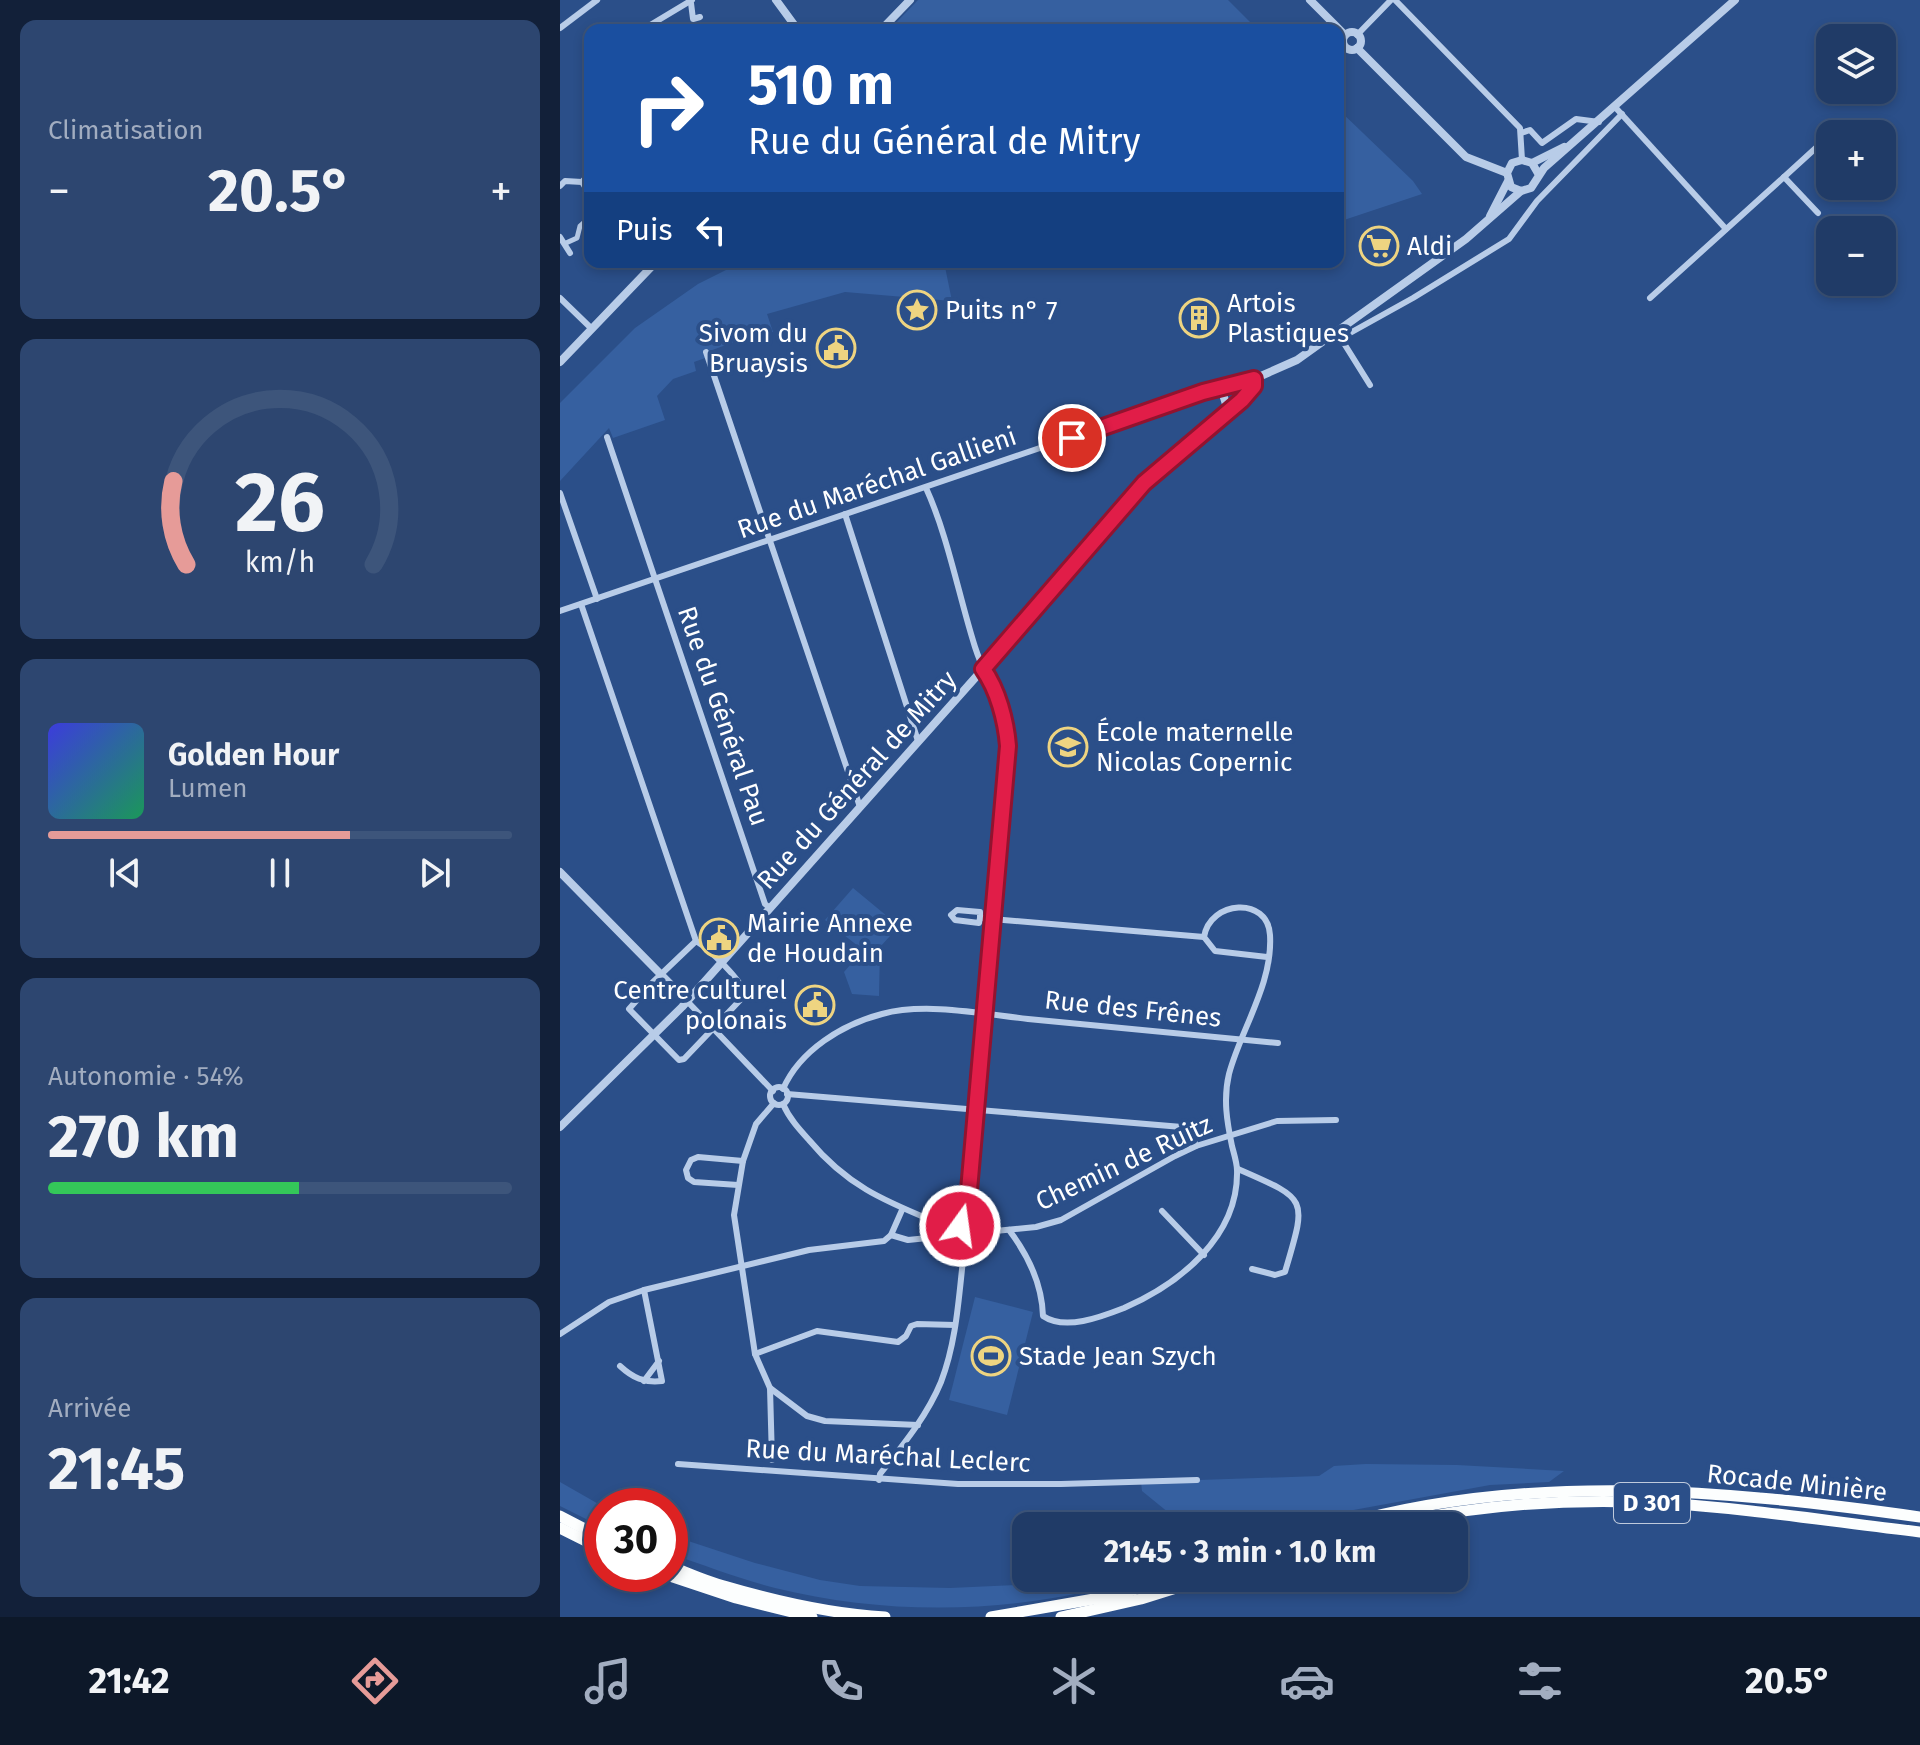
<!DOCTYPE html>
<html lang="fr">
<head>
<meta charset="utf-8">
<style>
  body { margin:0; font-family:"Fira Sans",sans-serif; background:#2d4670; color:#f1f3f6; height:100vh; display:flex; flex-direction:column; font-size:30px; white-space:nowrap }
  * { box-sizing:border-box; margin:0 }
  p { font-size:26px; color:#a2adc0 }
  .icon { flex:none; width:44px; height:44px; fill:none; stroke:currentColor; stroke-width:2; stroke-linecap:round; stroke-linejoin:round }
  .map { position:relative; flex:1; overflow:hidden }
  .side { display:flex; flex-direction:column; gap:20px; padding:20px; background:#122039; width:560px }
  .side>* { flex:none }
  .hud { position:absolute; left:24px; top:24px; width:760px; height:244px; border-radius:16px; box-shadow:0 4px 12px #0003,0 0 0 2px #3d557b; background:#1a4fa0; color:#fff; overflow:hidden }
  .fabs { position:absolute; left:1256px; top:24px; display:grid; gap:16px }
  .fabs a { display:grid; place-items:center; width:80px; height:80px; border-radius:16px; background:#203b67; box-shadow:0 4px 12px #0003,0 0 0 2px #3d557b; font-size:40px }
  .speed { position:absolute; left:24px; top:1488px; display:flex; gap:16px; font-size:40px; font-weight:700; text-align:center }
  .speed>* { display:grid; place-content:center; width:104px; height:104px; border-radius:50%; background:#203b67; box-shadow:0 4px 12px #0003,0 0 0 2px #3d557b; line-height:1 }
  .speed .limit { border:12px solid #d22; background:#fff; color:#111 }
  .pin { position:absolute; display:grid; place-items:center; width:68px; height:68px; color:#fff; margin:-34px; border:4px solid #fff; border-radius:50%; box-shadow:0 2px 8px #0007 }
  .me { position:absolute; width:88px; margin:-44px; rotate:14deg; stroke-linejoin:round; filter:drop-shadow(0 0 6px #0008) }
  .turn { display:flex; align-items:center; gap:28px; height:168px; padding:0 32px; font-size:36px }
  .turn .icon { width:104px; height:104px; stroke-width:2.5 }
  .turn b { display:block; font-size:56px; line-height:68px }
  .then { display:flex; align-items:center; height:76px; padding:0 32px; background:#0003; gap:16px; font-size:30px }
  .big { font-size:60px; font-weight:700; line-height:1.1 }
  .side .tile { flex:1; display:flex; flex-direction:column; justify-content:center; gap:12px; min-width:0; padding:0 28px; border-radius:16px; background:#2d4670 }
  .side .dial { align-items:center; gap:0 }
  .dial svg { height:208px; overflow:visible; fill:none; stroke:#3d557b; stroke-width:7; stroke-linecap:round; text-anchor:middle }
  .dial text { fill:#f1f3f6; stroke:none }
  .song { display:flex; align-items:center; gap:24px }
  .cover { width:96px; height:96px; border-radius:12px; background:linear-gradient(135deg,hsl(240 70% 55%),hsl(150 70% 35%)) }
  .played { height:8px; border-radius:4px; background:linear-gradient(90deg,#e69b98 65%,#3d557b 65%) }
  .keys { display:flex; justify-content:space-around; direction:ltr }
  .heat { display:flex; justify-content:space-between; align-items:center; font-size:44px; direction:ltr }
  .charge { height:12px; border-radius:6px; background:linear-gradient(90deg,#34c759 54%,#3d557b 0) }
  .trip { position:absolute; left:452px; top:1512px; width:456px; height:80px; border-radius:16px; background:#203b67; box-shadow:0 4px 12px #0003,0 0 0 2px #3d557b; font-weight:700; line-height:80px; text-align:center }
  .menu { display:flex; height:128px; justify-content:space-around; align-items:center; background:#0d1829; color:#a2adc0 }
  .menu .icon { width:56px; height:56px }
  .menu .on { color:#e69b98 }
  .menu b { font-size:36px; color:#f1f3f6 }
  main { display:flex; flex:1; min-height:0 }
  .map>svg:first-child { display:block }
  .green { fill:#3660a0 }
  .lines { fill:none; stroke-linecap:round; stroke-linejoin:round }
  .pedestrian { stroke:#b8cce8; stroke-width:5 }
  .minor { stroke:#b8cce8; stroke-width:6 }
  .tertiary { stroke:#b8cce8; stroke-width:8 }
  .trunk { stroke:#fcfefe; stroke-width:11 }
  .route-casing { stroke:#92132f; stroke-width:20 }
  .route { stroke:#e11d48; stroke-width:14 }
  .labels { text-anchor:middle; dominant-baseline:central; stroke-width:8; stroke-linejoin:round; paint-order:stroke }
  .shield { fill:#2b4f89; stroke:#bfcadc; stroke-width:2 }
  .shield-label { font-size:24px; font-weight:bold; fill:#fff }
  .poi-label { font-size:26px; fill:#fff; stroke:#2b4f89; text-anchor:start }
  .street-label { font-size:26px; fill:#fff; stroke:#2b4f89 }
</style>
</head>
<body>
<main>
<section class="side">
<div class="tile"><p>Climatisation</p>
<div class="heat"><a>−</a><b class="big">20.5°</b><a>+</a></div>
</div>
<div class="tile dial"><svg viewBox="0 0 100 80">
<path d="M14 69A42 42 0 1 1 86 69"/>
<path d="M14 69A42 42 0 0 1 9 37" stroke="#e69b98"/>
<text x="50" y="56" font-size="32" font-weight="700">26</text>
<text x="50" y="72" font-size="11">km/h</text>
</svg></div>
<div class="tile">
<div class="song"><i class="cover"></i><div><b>Golden Hour</b><p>Lumen</p></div></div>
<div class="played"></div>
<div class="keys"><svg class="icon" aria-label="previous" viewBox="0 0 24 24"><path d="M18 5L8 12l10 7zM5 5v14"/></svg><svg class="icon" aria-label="pause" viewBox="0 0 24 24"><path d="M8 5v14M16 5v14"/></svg><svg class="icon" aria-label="next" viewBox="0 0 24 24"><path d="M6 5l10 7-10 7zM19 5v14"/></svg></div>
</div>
<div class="tile"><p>Autonomie · 54%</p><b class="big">270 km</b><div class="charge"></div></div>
<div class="tile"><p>Arrivée</p><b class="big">21:45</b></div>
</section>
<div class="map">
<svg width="1360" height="1617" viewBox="0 0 1360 1617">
  <rect width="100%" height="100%" fill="#2b4f89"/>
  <!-- green -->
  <g class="green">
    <polygon points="358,0 668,0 698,30 329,30"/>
    <polygon points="778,109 853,181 862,194 778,222"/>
    <polygon points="182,262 384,262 392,301 285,292 207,314 213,332 190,336 147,352 148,357 134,362 136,371 113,379 97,396 105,420 53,438 49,428 0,481 0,403 75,328 138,284"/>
    <polygon points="293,888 339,926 320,947 319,996 292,994 284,972 303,950 265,920"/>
    <polygon points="415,1297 473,1312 447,1415 389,1400"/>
    <polygon points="806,1464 897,1465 1004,1471 989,1482 930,1485 788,1511 739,1526 625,1526 582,1491 581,1482 759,1476 774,1466"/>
    <polygon points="0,1482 42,1506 42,1527 0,1506"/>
    <path d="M110,1535l85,28 65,17 40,6 90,2 66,-3 47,-7h74c-116,36 -244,39 -362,10 -36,-9 -70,-23 -105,-34z"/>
  </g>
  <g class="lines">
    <!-- pedestrian -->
    <polyline class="pedestrian" points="6,243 17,238 20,226 30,217"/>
    <!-- minor -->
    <g class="minor">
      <polyline points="835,0 960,128 962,160"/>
      <polyline points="131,3 133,19 140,17"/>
      <polyline points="0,28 37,0"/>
      <polyline points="82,30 132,0"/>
      <polyline points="797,35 831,0"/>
      <polyline points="778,55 785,47"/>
      <polyline points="1055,107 1166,229"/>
      <polyline points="961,133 970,130 982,143 1016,119 1039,122"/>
      <polyline points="1224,177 1270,135"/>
      <polyline points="22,182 30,195"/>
      <polyline points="0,186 5,181 22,182 30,173"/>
      <polyline points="0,237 10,253"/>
      <polyline points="0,298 32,329"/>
      <polyline points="1090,298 1224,177 1258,213"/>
      <polyline points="780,337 810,385"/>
      <polyline points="781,338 853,298 949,239 977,201 1062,114"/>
      <polyline points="146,352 300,807"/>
      <polyline points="47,437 205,904 210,908"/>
      <path d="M366,488c22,48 33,109 49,159 11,34 30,62 33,99l-43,478"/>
      <polyline points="0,493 37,599"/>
      <polyline points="285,514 358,741"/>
      <polyline points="21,604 136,941"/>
      <polyline points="0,611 624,399 694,379"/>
      <polyline points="420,918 419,923 395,920 391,915 397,910 420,912 420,918 644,937"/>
      <path d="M136,941c13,8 47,40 49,54l-61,64 -5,1 -50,-51 24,-27z"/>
      <polyline points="127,1001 213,1091"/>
      <circle cx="219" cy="1096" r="9"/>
      <path d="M223,1089c17,-39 60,-65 99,-75 43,-12 102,0 146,5 83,8 166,16 250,24"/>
      <polyline points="227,1094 622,1127 631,1133 636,1146"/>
      <path d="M223,1104c6,14 16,25 26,36 44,53 88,65 148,91"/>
      <path d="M678,1169c71,31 69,28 47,103l-10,3 -23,-6"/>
      <polyline points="178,1185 134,1182 128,1178 126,1170 131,1160 138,1157 183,1161"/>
      <polyline points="602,1211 644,1255"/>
      <circle cx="406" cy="1234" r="9"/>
      <path d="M449,1230c19,25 33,54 34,86 22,15 58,1 81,-8 55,-24 115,-71 113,-138 0,-7 -3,-16 -5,-24 -5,-24 -9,-47 -3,-72 12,-45 44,-90 41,-139 -2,-39 -60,-35 -66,2l11,14 52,6"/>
      <polyline points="415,1233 476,1227 501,1220 615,1156 636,1146 717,1121 776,1120"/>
      <polyline points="331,1235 348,1240 387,1236"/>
      <polyline points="0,1334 49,1302 84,1290 249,1250 324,1241 331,1235 342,1210"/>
      <polyline points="195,1354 257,1331 338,1342 346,1336 351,1326 357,1324 395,1325"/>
      <path d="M60,1366c13,12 24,17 42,15l-18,-91"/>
      <polyline points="84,1381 99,1361"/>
      <polyline points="210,1388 247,1416 265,1421 358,1425"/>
      <polyline points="212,1460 210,1388 195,1354 174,1215 183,1161 196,1124 214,1103"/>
      <polyline points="118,1464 398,1484 501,1484 637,1480"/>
      <path d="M319,1480l1,-6c23,-29 47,-58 61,-92 17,-44 18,-93 24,-139"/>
    </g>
    <!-- tertiary -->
    <g class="tertiary">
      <polyline points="216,0 238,30"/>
      <polyline points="750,0 785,35"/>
      <polyline points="321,30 350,0"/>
      <circle cx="792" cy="41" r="9"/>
      <polyline points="797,48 906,157 947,173"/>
      <polyline points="972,163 1004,147"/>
      <polyline points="979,175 972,163 962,160 952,163 947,173 951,187 961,191 971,188 984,168 1175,0"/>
      <polyline points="930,216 948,181"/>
      <polyline points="0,362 96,262"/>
      <polyline points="655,390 663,394 668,411"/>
      <polyline points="0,872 127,1001"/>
      <polyline points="0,1127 122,1007 423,669 584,483 682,400 694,386 694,379 737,360 906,239 961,191"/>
    </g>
    <!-- trunk -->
    <g class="trunk">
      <polyline points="0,1516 42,1538"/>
      <path d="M778,1526c188,-55 390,-36 582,-9"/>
      <path d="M823,1526c91,-21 185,-28 278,-23 86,5 173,19 259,29"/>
      <polyline points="0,1528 42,1549"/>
      <path d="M110,1566c18,7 35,15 54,20 51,15 108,28 161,31"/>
      <polyline points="104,1574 176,1598 252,1617"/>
      <polyline points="431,1617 557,1595 613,1578"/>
      <polyline points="501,1617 581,1599 648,1578"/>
    </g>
  </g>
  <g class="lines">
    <!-- route casing -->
    <g class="route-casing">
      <path id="route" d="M400,1226l5,-2 2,-11 41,-467c-2,-25 -10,-56 -25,-77l161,-186 98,-83 12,-14v-7l-51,13 -131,46"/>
    </g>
    <!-- route -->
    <use href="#route" class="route"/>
  </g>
  <!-- icons -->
  <defs>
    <g id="supermarket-ring" transform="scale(2)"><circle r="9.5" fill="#2b4f89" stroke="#eed481" stroke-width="1.5"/><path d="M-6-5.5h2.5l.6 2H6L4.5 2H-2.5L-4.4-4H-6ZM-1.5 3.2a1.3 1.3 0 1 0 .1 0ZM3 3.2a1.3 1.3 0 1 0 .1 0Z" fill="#eed481"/></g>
    <g id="sight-ring" transform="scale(2)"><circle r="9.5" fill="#2b4f89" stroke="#eed481" stroke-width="1.5"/><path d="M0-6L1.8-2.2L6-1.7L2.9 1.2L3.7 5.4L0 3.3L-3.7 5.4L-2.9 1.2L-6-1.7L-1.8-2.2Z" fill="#eed481"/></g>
    <g id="building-ring" transform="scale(2)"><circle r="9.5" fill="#2b4f89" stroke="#eed481" stroke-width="1.5"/><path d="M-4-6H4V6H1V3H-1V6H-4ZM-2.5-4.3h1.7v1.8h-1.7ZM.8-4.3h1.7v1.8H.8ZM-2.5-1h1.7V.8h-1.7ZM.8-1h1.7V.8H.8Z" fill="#eed481"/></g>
    <g id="civic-ring" transform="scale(2)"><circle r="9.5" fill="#2b4f89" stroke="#eed481" stroke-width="1.5"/><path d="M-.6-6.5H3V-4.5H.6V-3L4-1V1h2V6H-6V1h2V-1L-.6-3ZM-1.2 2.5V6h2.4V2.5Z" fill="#eed481"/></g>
    <g id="school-ring" transform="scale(2)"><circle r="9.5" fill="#2b4f89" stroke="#eed481" stroke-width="1.5"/><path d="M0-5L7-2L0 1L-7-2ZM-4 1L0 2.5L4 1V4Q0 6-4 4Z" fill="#eed481"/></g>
    <g id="stadium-ring" transform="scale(2)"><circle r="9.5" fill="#2b4f89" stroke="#eed481" stroke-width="1.5"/><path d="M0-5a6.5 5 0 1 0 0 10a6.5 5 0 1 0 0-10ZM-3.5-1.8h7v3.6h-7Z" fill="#eed481"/></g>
  </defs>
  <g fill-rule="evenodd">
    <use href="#supermarket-ring" x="819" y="246"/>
    <use href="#sight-ring" x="357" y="310"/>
    <use href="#building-ring" x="639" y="318"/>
    <use href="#civic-ring" x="276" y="348"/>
    <use href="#school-ring" x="508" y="747"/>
    <use href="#civic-ring" x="159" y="938"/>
    <use href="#civic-ring" x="255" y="1005"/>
    <use href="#stadium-ring" x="431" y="1356"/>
  </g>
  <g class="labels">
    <!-- shield labels -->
    <rect class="shield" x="1054" y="1483" width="76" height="40" rx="6"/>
    <g class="shield-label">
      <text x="1092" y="1503">D 301</text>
    </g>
    <!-- poi labels -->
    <g class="poi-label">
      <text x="847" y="246">Aldi</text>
      <text x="667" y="303">Artois<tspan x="667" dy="30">Plastiques</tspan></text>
      <text x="385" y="310">Puits n° 7</text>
      <text x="248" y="333" text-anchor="end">Sivom du<tspan x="248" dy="30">Bruaysis</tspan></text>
      <text x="536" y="732">École maternelle<tspan x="536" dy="30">Nicolas Copernic</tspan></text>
      <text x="187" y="923">Mairie Annexe<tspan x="187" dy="30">de Houdain</tspan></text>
      <text x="227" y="990" text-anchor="end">Centre culturel<tspan x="227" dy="30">polonais</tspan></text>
      <text x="459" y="1356">Stade Jean Szych</text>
    </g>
    <!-- street labels -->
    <g class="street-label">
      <text transform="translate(317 483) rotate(-19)">Rue du Maréchal Gallieni</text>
      <text transform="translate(163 716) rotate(71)">Rue du Général Pau</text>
      <text transform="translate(297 780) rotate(-48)">Rue du Général de Mitry</text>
      <text transform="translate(573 1009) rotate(6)">Rue des Frênes</text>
      <text transform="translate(564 1163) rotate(-25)">Chemin de Ruitz</text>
      <text transform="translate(328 1456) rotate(3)">Rue du Maréchal Leclerc</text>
      <text transform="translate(1237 1483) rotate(6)">Rocade Minière</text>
    </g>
  </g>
</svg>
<div class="fabs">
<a><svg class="icon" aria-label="layers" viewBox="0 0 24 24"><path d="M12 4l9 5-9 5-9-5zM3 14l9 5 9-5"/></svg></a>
<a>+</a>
<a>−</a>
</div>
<div class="speed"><div class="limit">30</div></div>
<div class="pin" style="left:512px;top:438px;background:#d93025"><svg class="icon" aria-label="arrive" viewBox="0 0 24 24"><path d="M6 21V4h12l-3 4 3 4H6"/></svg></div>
<svg class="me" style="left:400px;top:1226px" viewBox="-20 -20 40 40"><circle r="17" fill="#e11d48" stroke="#fff" stroke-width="3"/><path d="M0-11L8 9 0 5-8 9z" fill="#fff"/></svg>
<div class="trip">21:45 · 3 min · 1.0 km</div>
<div class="hud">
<div class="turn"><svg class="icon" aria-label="right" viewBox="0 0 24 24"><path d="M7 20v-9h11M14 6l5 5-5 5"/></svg><div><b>510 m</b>Rue du Général de Mitry</div></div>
<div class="then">Puis<svg class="icon" aria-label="left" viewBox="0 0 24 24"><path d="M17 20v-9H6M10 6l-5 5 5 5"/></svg></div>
</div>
</div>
</main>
<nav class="menu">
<b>21:42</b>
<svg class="icon on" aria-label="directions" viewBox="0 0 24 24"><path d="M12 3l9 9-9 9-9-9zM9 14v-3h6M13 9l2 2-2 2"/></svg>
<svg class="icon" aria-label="music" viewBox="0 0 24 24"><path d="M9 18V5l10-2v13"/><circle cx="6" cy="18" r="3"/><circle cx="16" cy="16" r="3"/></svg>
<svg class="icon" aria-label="phone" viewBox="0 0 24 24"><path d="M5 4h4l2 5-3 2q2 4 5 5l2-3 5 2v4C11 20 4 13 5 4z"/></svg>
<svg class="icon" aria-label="climate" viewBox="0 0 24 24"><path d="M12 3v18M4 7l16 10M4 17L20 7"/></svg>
<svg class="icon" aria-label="car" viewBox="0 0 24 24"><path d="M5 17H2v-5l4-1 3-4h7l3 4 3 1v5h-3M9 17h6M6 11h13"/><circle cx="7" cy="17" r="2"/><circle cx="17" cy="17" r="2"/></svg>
<svg class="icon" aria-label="filters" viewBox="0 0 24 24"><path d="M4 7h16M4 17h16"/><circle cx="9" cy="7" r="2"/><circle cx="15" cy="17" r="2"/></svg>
<b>20.5°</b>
</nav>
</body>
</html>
